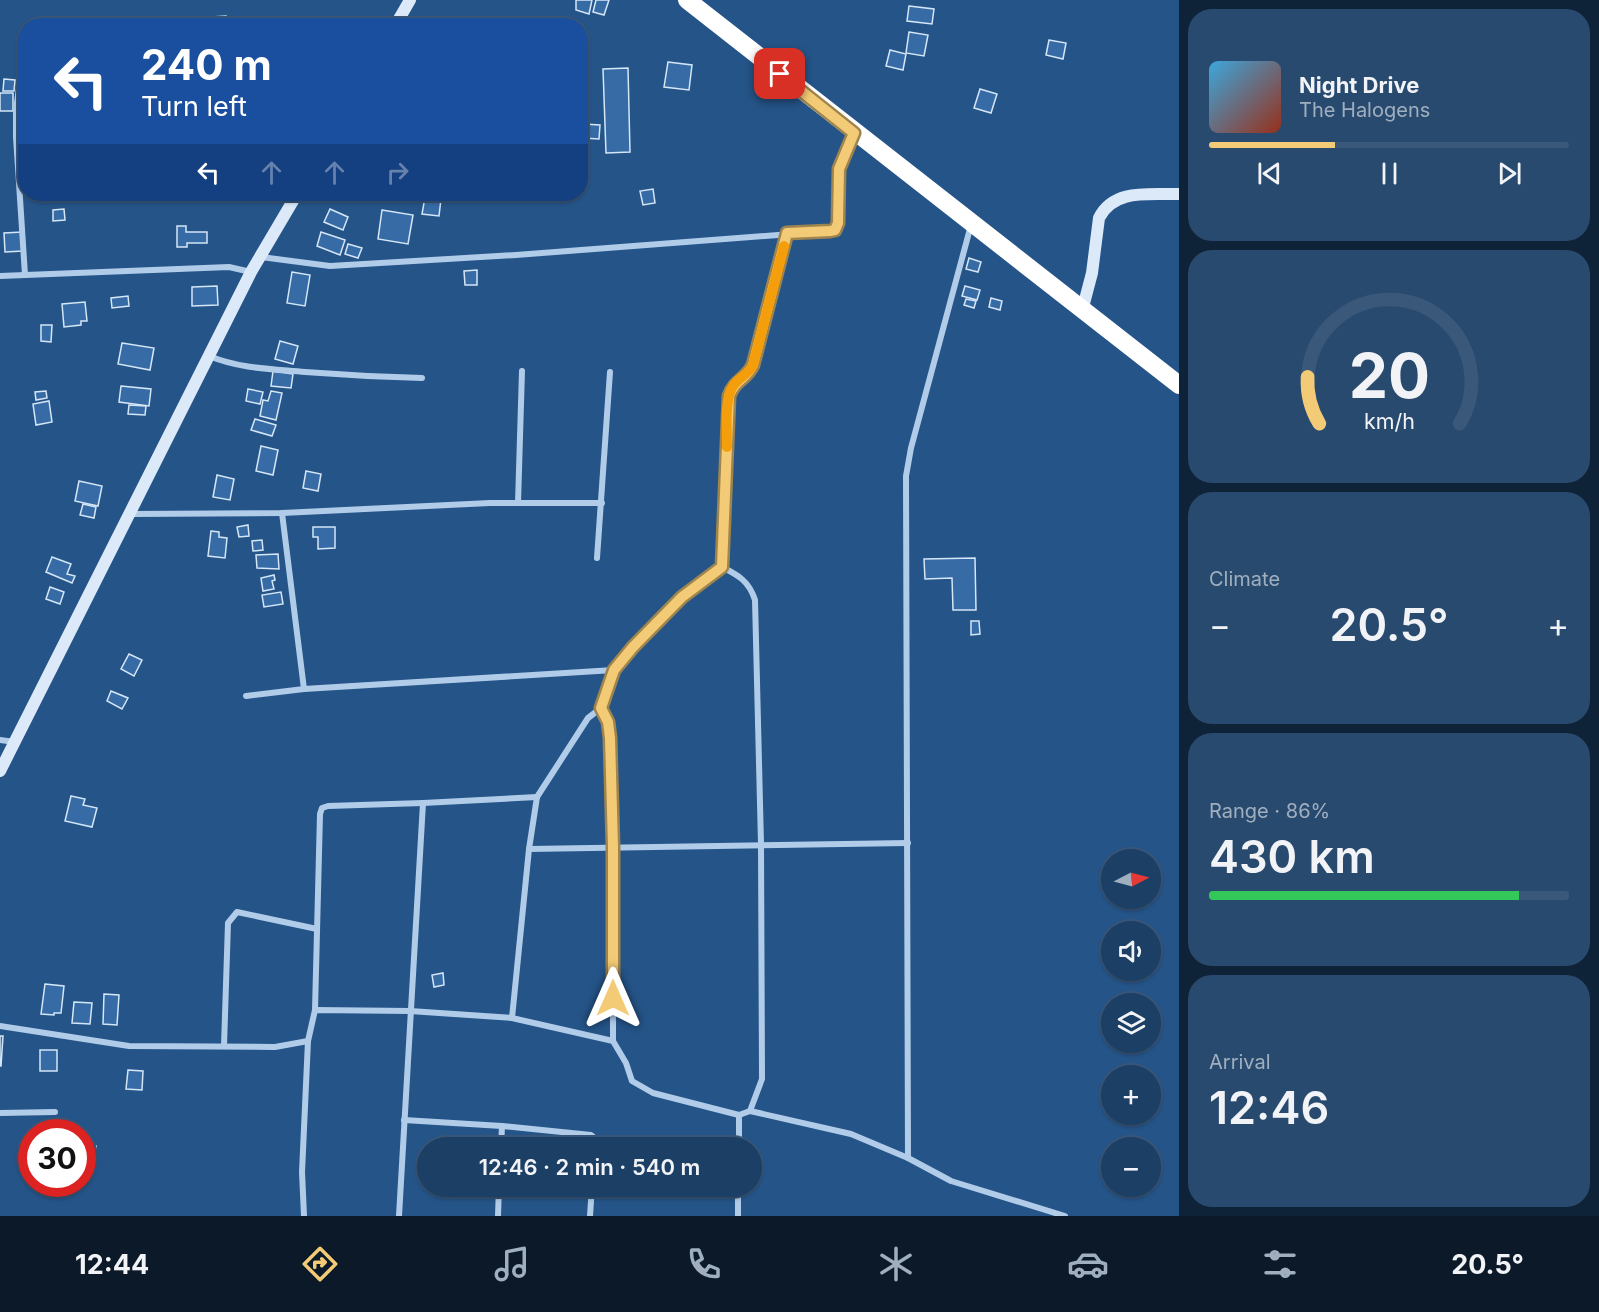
<!DOCTYPE html>
<html lang="en">
<head>
<meta charset="utf-8">
<style>
  body { margin:0; font-family:Inter,sans-serif; background:#294a6f; color:#f1f3f6; height:100vh; display:flex; flex-direction:column; font-size:22px; white-space:nowrap }
  * { box-sizing:border-box; margin:0 }
  p { font-size:20px; color:#a0afbf }
  .icon { flex:none; width:33px; height:33px; fill:none; stroke:currentColor; stroke-width:2; stroke-linecap:round; stroke-linejoin:round }
  .map { position:relative; flex:1; overflow:hidden }
  .side { display:flex; flex-direction:column; gap:9px; padding:9px; background:#0f2338; width:420px }
  .side>* { flex:none }
  .guide { position:absolute; left:18px; top:18px; width:570px; height:183px; border-radius:24px; box-shadow:0 2px 4px #0004,0 0 0 2px #3a587a; background:#1a4fa0; color:#fff; overflow:hidden }
  .needle { width:39px; rotate:84deg }
  .controls { position:absolute; left:1101px; top:849px; display:grid; gap:12px }
  .controls a { display:grid; place-items:center; width:60px; height:60px; border-radius:50%; background:#1c3f66; box-shadow:0 2px 4px #0004,0 0 0 2px #3a587a; font-size:30px }
  .speed { position:absolute; left:18px; top:1119px; display:flex; gap:12px; font-size:30px; font-weight:700; text-align:center }
  .speed>* { display:grid; place-content:center; width:78px; height:78px; border-radius:50%; background:#1c3f66; box-shadow:0 2px 4px #0004,0 0 0 2px #3a587a; line-height:1 }
  .speed .limit { border:9px solid #d22; background:#fff; color:#111 }
  .pin { position:absolute; display:grid; place-items:center; width:51px; height:51px; color:#fff; margin:-26px; border-radius:12px; box-shadow:0 3px 9px #0006 }
  .me { position:absolute; width:66px; margin:-33px; rotate:0deg; stroke-linejoin:round; filter:drop-shadow(0 0 4px #0008) }
  .turn { display:flex; align-items:center; gap:21px; height:126px; padding:0 24px; font-size:27px }
  .turn .icon { width:78px; height:78px; stroke-width:2.5 }
  .turn b { display:block; font-size:42px; line-height:51px }
  .lanes { display:flex; align-items:center; height:57px; padding:0 24px; background:#0003; justify-content:center; gap:30px; direction:ltr }
  .lanes .off { opacity:.35 }
  .big { font-size:45px; font-weight:600; line-height:1.1 }
  .side .card { flex:1; display:flex; flex-direction:column; justify-content:center; gap:9px; min-width:0; padding:0 21px; border-radius:24px; background:#294a6f }
  .side .dial { align-items:center; gap:0 }
  .dial svg { height:156px; overflow:visible; fill:none; stroke:#3a587a; stroke-width:7; stroke-linecap:round; text-anchor:middle }
  .dial text { fill:#f1f3f6; stroke:none }
  .song { display:flex; align-items:center; gap:18px }
  .cover { width:72px; height:72px; border-radius:9px; background:linear-gradient(135deg,hsl(200 70% 55%),hsl(10 70% 35%)) }
  .played { height:6px; border-radius:3px; background:linear-gradient(90deg,#f3cb76 35%,#3a587a 35%) }
  .keys { display:flex; justify-content:space-around; direction:ltr }
  .heat { display:flex; justify-content:space-between; align-items:center; font-size:33px; direction:ltr }
  .charge { height:9px; border-radius:4px; background:linear-gradient(90deg,#34c759 86%,#3a587a 0) }
  .trip { position:absolute; left:417px; top:1137px; width:345px; height:60px; border-radius:30px; background:#1c3f66; box-shadow:0 2px 4px #0004,0 0 0 2px #3a587a; font-weight:600; line-height:60px; text-align:center }
  .tabs { display:flex; height:96px; justify-content:space-around; align-items:center; background:#0b1929; color:#a0afbf }
  .tabs .icon { width:42px; height:42px }
  .tabs .selected { color:#f3cb76 }
  .tabs b { font-size:27px; color:#f1f3f6 }
  main { display:flex; flex:1; min-height:0 }
  .map>svg:first-child { display:block }
  .building { fill:#366ba5; stroke:#d5e6f7; stroke-width:1.5 }
  .lines { fill:none; stroke-linecap:round; stroke-linejoin:round }
  .street { stroke:#b1cce9; stroke-width:6 }
  .secondary { stroke:#dce9f8; stroke-width:12 }
  .highway { stroke:#fff; stroke-width:18 }
  .route-casing { stroke:#9e844d; stroke-width:15 }
  .route { stroke:#f3cb76; stroke-width:10 }
  .slow { stroke:#f59e0b; stroke-width:10 }
</style>
</head>
<body>
<main>
<div class="map">
<svg width="1179" height="1216" viewBox="0 0 1179 1216">
  <rect width="100%" height="100%" fill="#255488"/>
  <!-- building -->
  <g class="building">
    <polygon points="576,0 592,0 589,14 576,10"/>
    <polygon points="596,0 609,0 604,15 593,12"/>
    <polygon points="909,6 934,9 932,24 907,21"/>
    <polygon points="226,16 227,26 213,26 212,17"/>
    <polygon points="476,17 494,21 494,26 475,26"/>
    <polygon points="909,32 928,35 924,56 906,53"/>
    <polygon points="1049,40 1066,43 1063,59 1046,55"/>
    <polygon points="890,50 906,54 903,70 886,66"/>
    <polygon points="668,62 692,65 689,90 664,87"/>
    <polygon points="628,68 630,152 606,153 603,69"/>
    <polygon points="4,79 15,80 14,91 3,91"/>
    <polygon points="980,89 997,94 991,113 974,108"/>
    <rect x="0" y="93" width="13" height="18"/>
    <polygon points="583,124 600,125 599,139 582,138"/>
    <polygon points="580,173 585,173 584,190 580,189"/>
    <polygon points="653,189 655,203 643,205 640,191"/>
    <polygon points="425,197 441,199 439,216 422,214"/>
    <polygon points="64,209 65,220 53,221 53,210"/>
    <polygon points="330,209 348,217 343,230 324,222"/>
    <polygon points="382,210 413,215 408,244 378,239"/>
    <polygon points="177,226 186,226 186,232 207,232 207,243 187,243 187,247 177,247"/>
    <polygon points="22,232 23,251 5,252 4,233"/>
    <polygon points="321,232 345,240 340,255 317,246"/>
    <polygon points="348,244 362,248 358,258 345,254"/>
    <polygon points="969,258 981,262 978,272 966,269"/>
    <polygon points="477,270 477,285 465,285 464,271"/>
    <polygon points="292,272 310,275 305,306 287,303"/>
    <polygon points="217,286 218,305 192,306 192,287"/>
    <polygon points="965,286 980,290 977,300 962,296"/>
    <polygon points="128,296 129,306 112,308 111,298"/>
    <polygon points="991,298 1002,301 1000,310 989,307"/>
    <polygon points="966,299 976,301 974,308 964,305"/>
    <polygon points="85,302 87,321 81,321 81,325 64,327 62,304"/>
    <polygon points="41,325 52,325 51,342 41,341"/>
    <polygon points="280,341 298,346 293,364 275,359"/>
    <polygon points="122,343 154,348 150,370 118,364"/>
    <polygon points="273,371 293,374 291,388 271,386"/>
    <polygon points="121,386 151,389 149,406 119,402"/>
    <polygon points="248,389 263,392 260,404 246,401"/>
    <polygon points="46,391 47,398 36,400 35,392"/>
    <polygon points="271,391 282,393 276,420 260,416 263,400 268,401"/>
    <polygon points="49,401 52,422 36,425 33,404"/>
    <polygon points="129,405 146,406 145,415 128,414"/>
    <polygon points="255,419 276,425 272,436 251,430"/>
    <polygon points="261,446 278,450 273,475 256,471"/>
    <polygon points="306,471 321,474 318,491 303,488"/>
    <polygon points="217,475 234,479 230,500 213,497"/>
    <polygon points="79,481 102,486 98,506 75,501"/>
    <polygon points="83,504 96,507 94,518 80,515"/>
    <polygon points="248,525 249,536 239,537 237,527"/>
    <polygon points="313,527 335,527 335,548 318,549 318,537 313,537"/>
    <polygon points="211,531 219,532 219,537 227,538 225,558 208,556"/>
    <polygon points="262,540 263,550 253,551 252,541"/>
    <polygon points="278,554 279,569 257,568 256,555"/>
    <polygon points="52,557 71,564 67,574 75,576 72,583 46,572"/>
    <polygon points="975,558 976,610 953,610 952,578 925,579 924,559"/>
    <polygon points="274,575 275,580 272,581 274,589 263,591 261,578"/>
    <polygon points="50,587 64,592 60,604 46,599"/>
    <polygon points="281,592 283,604 264,607 262,595"/>
    <polygon points="971,621 979,621 980,634 971,635"/>
    <polygon points="129,654 142,660 134,676 121,669"/>
    <polygon points="111,691 128,698 122,709 107,701"/>
    <polygon points="71,796 85,799 83,805 97,808 92,827 65,821"/>
    <polygon points="443,973 444,985 434,987 432,975"/>
    <polygon points="45,984 64,986 61,1013 54,1013 54,1015 41,1014"/>
    <polygon points="104,994 119,995 117,1025 103,1024"/>
    <polygon points="74,1002 92,1003 90,1024 72,1023"/>
    <polygon points="0,1036 3,1036 1,1066 0,1066"/>
    <rect x="40" y="1050" width="17" height="21"/>
    <polygon points="128,1070 143,1071 142,1090 126,1089"/>
    <polygon points="82,1145 96,1146 95,1162 82,1162"/>
  </g>
  <g class="lines">
    <!-- street -->
    <g class="street">
      <polyline points="23,33 23,59 16,110 16,137 25,275"/>
      <polyline points="261,257 330,266 516,255 830,231 835,230 838,223 839,169 854,133"/>
      <polyline points="0,276 229,267 251,272"/>
      <path d="M209,356c32,13 63,13 96,16 39,3 78,5 117,6"/>
      <polyline points="518,503 522,371"/>
      <polyline points="282,513 304,689"/>
      <polyline points="131,514 282,513 490,503 602,503"/>
      <polyline points="597,558 610,372"/>
      <path d="M722,567l7,-171c6,-17 17,-16 24,-31l34,-132"/>
      <polyline points="246,696 304,689 614,670"/>
      <polyline points="601,708 608,722 610,738 613,847 613,1041"/>
      <polyline points="0,740 15,742"/>
      <polyline points="529,849 908,843"/>
      <polyline points="315,1010 320,814 322,808 328,806 423,803 537,797"/>
      <path d="M0,1026l129,20 146,1 33,-6 7,-31 95,1 102,7 101,23 13,22 6,18 21,12 86,22 11,-4 12,-32 -1,-235 -6,-244c-6,-19 -17,-25 -33,-33l-40,30 -68,73 -13,38 -13,10 -51,79 -8,52 -17,169"/>
      <polyline points="224,1046 228,923 237,912 317,929"/>
      <polyline points="750,1111 851,1134 908,1158 951,1181 1065,1216"/>
      <polyline points="0,1113 55,1112"/>
      <polyline points="404,1120 502,1126 591,1135 597,1140 596,1148"/>
      <polyline points="501,1148 502,1126"/>
      <polyline points="739,1148 739,1115"/>
      <polyline points="908,1158 906,476 911,448 971,225"/>
      <polyline points="304,1216 302,1172 308,1041"/>
      <polyline points="399,1216 423,803"/>
      <polyline points="498,1216 499,1186"/>
      <polyline points="590,1216 592,1186"/>
      <polyline points="738,1216 738,1186"/>
    </g>
    <!-- secondary -->
    <g class="secondary">
      <polyline points="395,26 410,0"/>
      <path d="M1082,311l10,-38 7,-55c15,-30 51,-23 80,-24"/>
      <polyline points="0,771 251,272 297,194"/>
    </g>
    <!-- highway -->
    <polyline class="highway" points="687,0 1179,385"/>
  </g>
  <g class="lines">
    <!-- route casing -->
    <g class="route-casing">
      <path id="route" d="M613,998v-151l-3,-109 -2,-16 -7,-14 13,-38 19,-23 49,-50 40,-30 7,-171c6,-17 17,-16 24,-31l34,-132 43,-2 5,-1 3,-7 1,-54 15,-36 -74,-59"/>
    </g>
    <!-- route -->
    <use href="#route" class="route"/>
    <!-- slow -->
    <path class="slow" d="M727,447c0,-16 -3,-48 6,-61 6,-9 15,-11 20,-21l31,-119"/>
  </g>
</svg>
<div class="controls">
<a><svg class="needle" viewBox="-14 -14 28 28"><path d="M0-13l5 13h-10z" fill="#e53935"/><path d="M0 13l5-13h-10z" fill="#a0afbf"/></svg></a>
<a><svg class="icon" aria-label="sound" viewBox="0 0 24 24"><path d="M4 9h4l5-4v14l-5-4H4zM17 9q2 3 0 6"/></svg></a>
<a><svg class="icon" aria-label="layers" viewBox="0 0 24 24"><path d="M12 4l9 5-9 5-9-5zM3 14l9 5 9-5"/></svg></a>
<a>+</a>
<a>−</a>
</div>
<div class="speed"><div class="limit">30</div></div>
<div class="pin" style="left:780px;top:74px;background:#d93025"><svg class="icon" aria-label="arrive" viewBox="0 0 24 24"><path d="M6 21V4h12l-3 4 3 4H6"/></svg></div>
<svg class="me" style="left:613px;top:998px" viewBox="-20 -20 40 40"><path d="M0-17L14 15 0 8-14 15z" fill="#f3cb76" stroke="#fff" stroke-width="4"/></svg>
<div class="trip">12:46 · 2 min · 540 m</div>
<div class="guide">
<div class="turn"><svg class="icon" aria-label="left" viewBox="0 0 24 24"><path d="M17 20v-9H6M10 6l-5 5 5 5"/></svg><div><b>240 m</b>Turn left</div></div>
<div class="lanes"><svg class="icon" aria-label="left" viewBox="0 0 24 24"><path d="M17 20v-9H6M10 6l-5 5 5 5"/></svg><svg class="icon off" aria-label="ahead" viewBox="0 0 24 24"><path d="M12 20V5M6 11l6-6 6 6"/></svg><svg class="icon off" aria-label="ahead" viewBox="0 0 24 24"><path d="M12 20V5M6 11l6-6 6 6"/></svg><svg class="icon off" aria-label="right" viewBox="0 0 24 24"><path d="M7 20v-9h11M14 6l5 5-5 5"/></svg></div>
</div>
</div>
<section class="side">
<div class="card">
<div class="song"><i class="cover"></i><div><b>Night Drive</b><p>The Halogens</p></div></div>
<div class="played"></div>
<div class="keys"><svg class="icon" aria-label="previous" viewBox="0 0 24 24"><path d="M18 5L8 12l10 7zM5 5v14"/></svg><svg class="icon" aria-label="pause" viewBox="0 0 24 24"><path d="M8 5v14M16 5v14"/></svg><svg class="icon" aria-label="next" viewBox="0 0 24 24"><path d="M6 5l10 7-10 7zM19 5v14"/></svg></div>
</div>
<div class="card dial"><svg viewBox="0 0 100 80">
<path d="M14 69A42 42 0 1 1 86 69"/>
<path d="M14 69A42 42 0 0 1 8 45" stroke="#f3cb76"/>
<text x="50" y="56" font-size="32" font-weight="700">20</text>
<text x="50" y="72" font-size="11">km/h</text>
</svg></div>
<div class="card"><p>Climate</p>
<div class="heat"><a>−</a><b class="big">20.5°</b><a>+</a></div>
</div>
<div class="card"><p>Range · 86%</p><b class="big">430 km</b><div class="charge"></div></div>
<div class="card"><p>Arrival</p><b class="big">12:46</b></div>
</section>
</main>
<nav class="tabs">
<b>12:44</b>
<svg class="icon selected" aria-label="directions" viewBox="0 0 24 24"><path d="M12 3l9 9-9 9-9-9zM9 14v-3h6M13 9l2 2-2 2"/></svg>
<svg class="icon" aria-label="music" viewBox="0 0 24 24"><path d="M9 18V5l10-2v13"/><circle cx="6" cy="18" r="3"/><circle cx="16" cy="16" r="3"/></svg>
<svg class="icon" aria-label="phone" viewBox="0 0 24 24"><path d="M5 4h4l2 5-3 2q2 4 5 5l2-3 5 2v4C11 20 4 13 5 4z"/></svg>
<svg class="icon" aria-label="climate" viewBox="0 0 24 24"><path d="M12 3v18M4 7l16 10M4 17L20 7"/></svg>
<svg class="icon" aria-label="car" viewBox="0 0 24 24"><path d="M5 17H2v-5l4-1 3-4h7l3 4 3 1v5h-3M9 17h6M6 11h13"/><circle cx="7" cy="17" r="2"/><circle cx="17" cy="17" r="2"/></svg>
<svg class="icon" aria-label="filters" viewBox="0 0 24 24"><path d="M4 7h16M4 17h16"/><circle cx="9" cy="7" r="2"/><circle cx="15" cy="17" r="2"/></svg>
<b>20.5°</b>
</nav>
</body>
</html>
